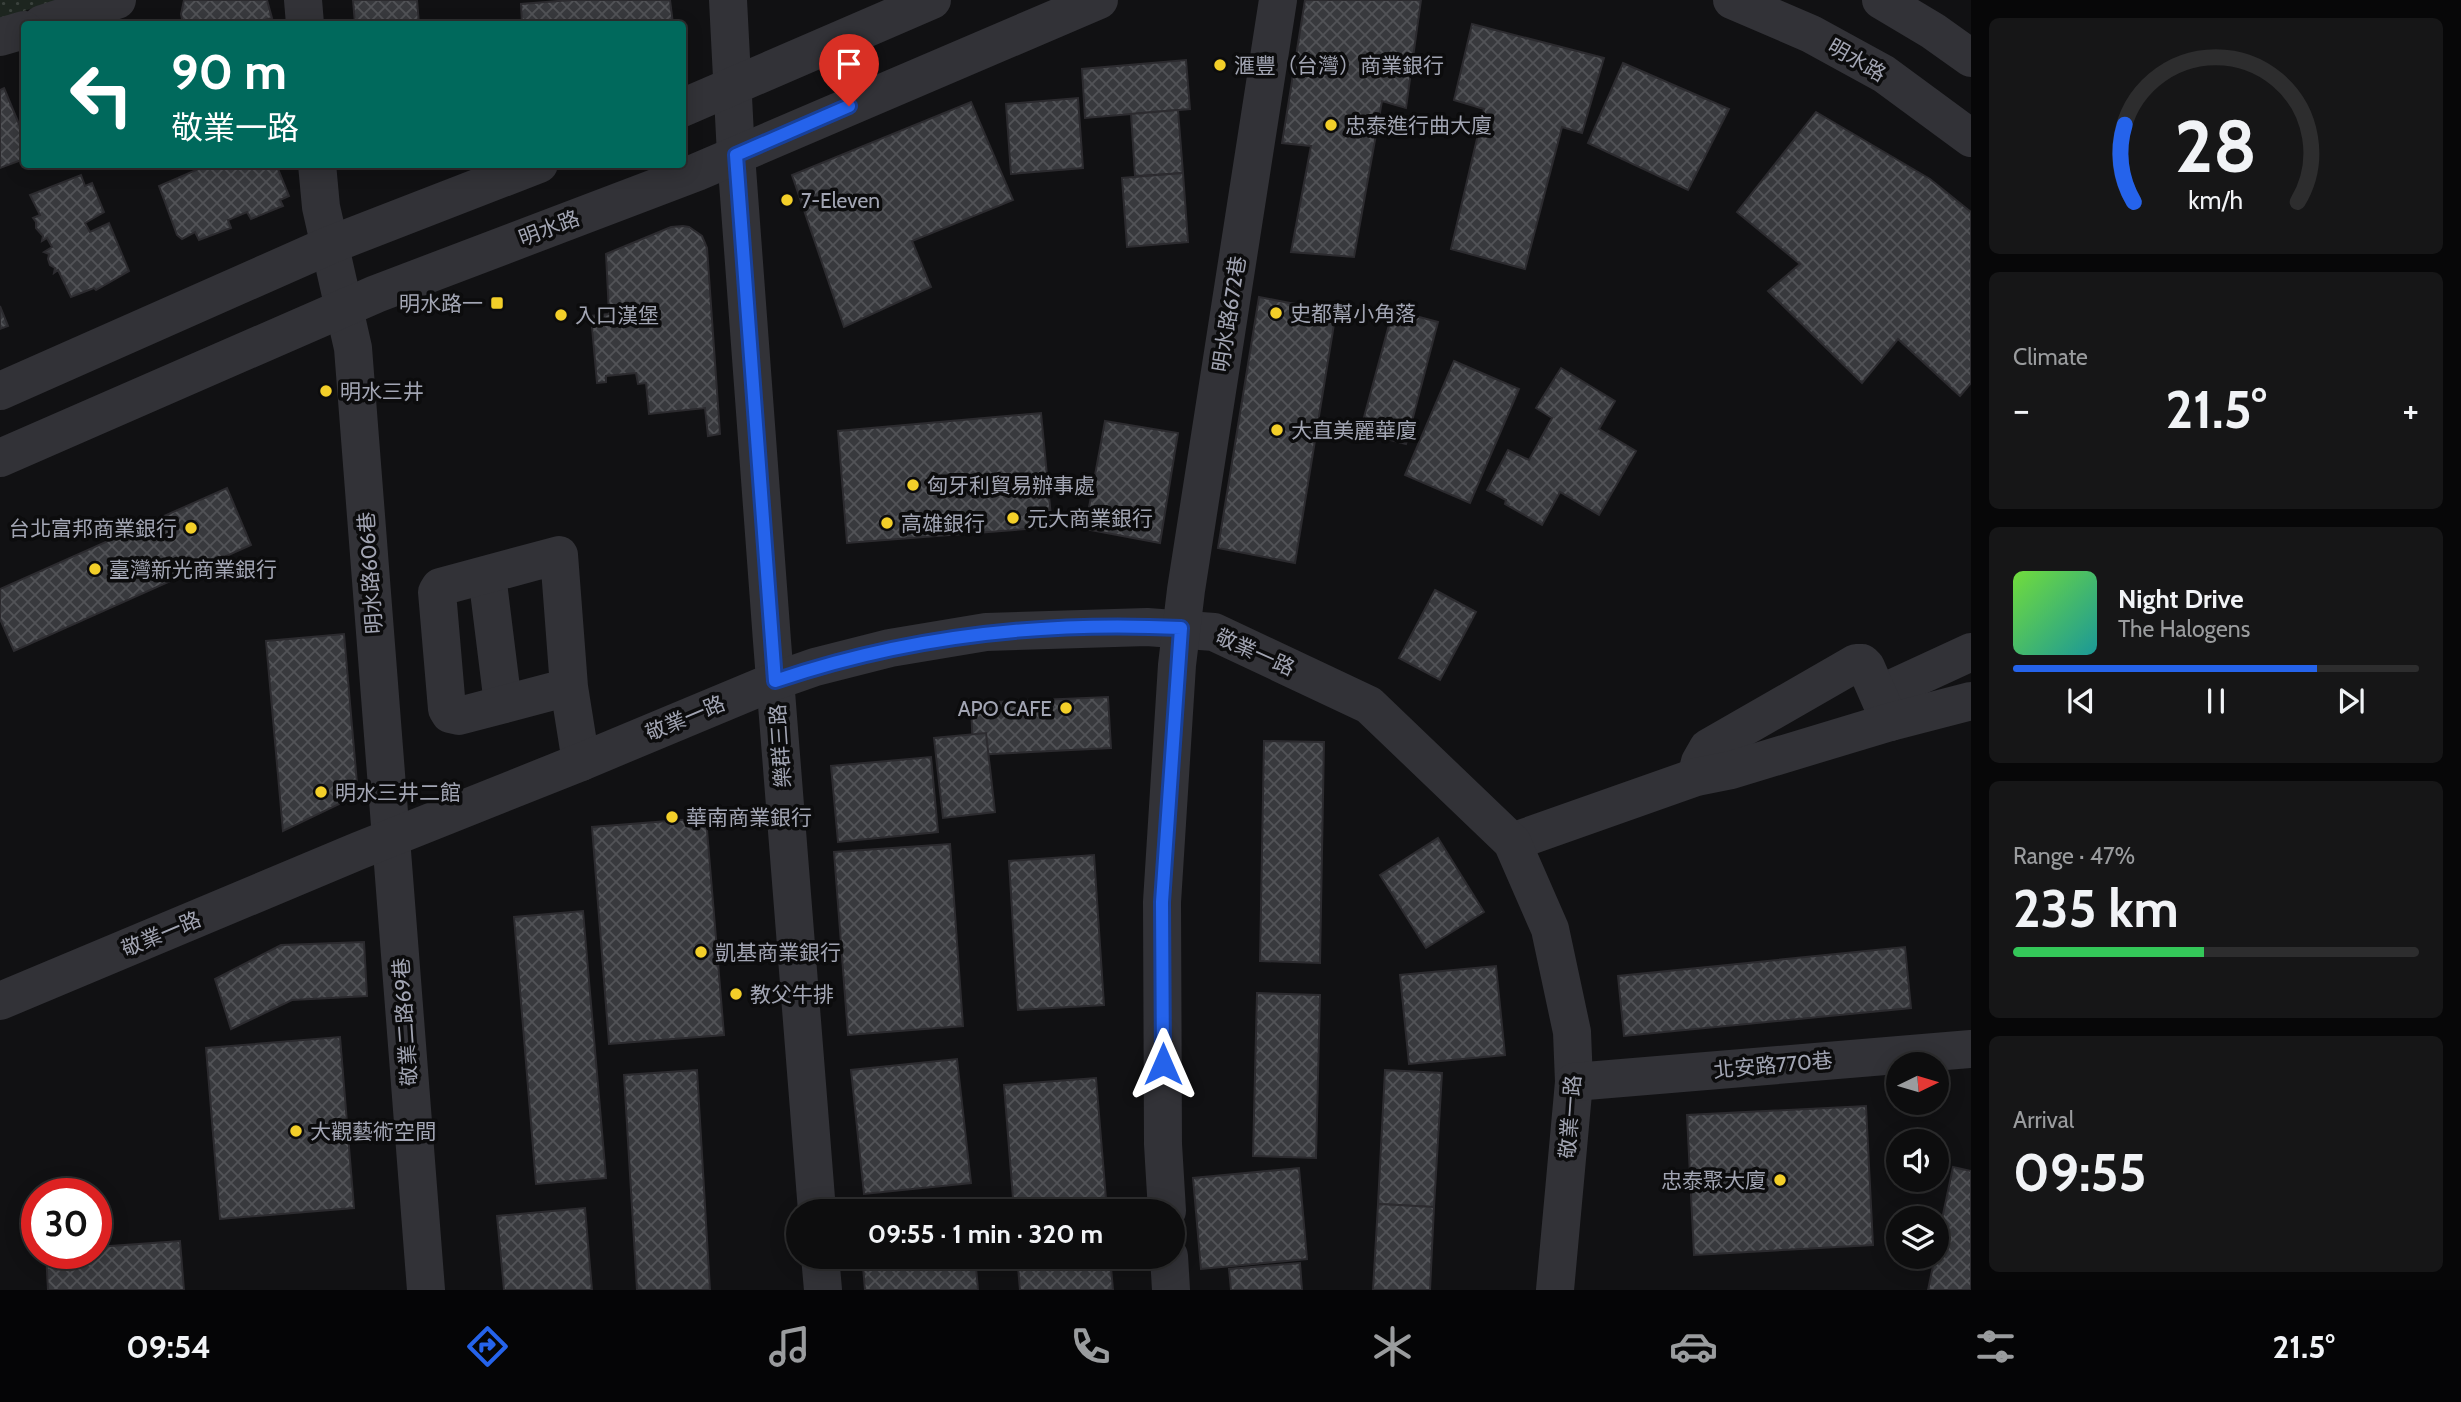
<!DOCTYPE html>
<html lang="en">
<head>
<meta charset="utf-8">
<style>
  body { margin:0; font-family:Cabin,"Noto Sans TC",sans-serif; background:#161617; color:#f1f3f6; height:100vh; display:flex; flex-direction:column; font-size:26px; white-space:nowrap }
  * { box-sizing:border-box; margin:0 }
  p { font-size:23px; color:#9a9c9e }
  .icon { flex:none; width:38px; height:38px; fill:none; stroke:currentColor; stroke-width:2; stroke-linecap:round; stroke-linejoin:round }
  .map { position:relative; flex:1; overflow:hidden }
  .drawer { display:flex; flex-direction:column; gap:18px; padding:18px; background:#070708; width:490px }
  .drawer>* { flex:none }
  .banner { position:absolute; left:21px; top:21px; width:665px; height:147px; border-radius:7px; box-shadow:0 4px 18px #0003,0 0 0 2px #2d2d2e; background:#00695c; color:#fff; overflow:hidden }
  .needle { width:46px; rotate:85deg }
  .buttons { position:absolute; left:1886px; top:1052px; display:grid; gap:14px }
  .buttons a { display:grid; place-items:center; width:63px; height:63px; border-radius:50%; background:#0d0d0e; box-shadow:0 4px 18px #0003,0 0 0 2px #2d2d2e; font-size:35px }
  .speed { position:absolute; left:21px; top:1178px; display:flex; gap:14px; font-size:35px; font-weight:700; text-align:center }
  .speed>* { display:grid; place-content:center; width:91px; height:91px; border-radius:50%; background:#0d0d0e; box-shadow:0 4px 18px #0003,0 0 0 2px #2d2d2e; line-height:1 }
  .speed .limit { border:10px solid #d22; background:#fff; color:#111 }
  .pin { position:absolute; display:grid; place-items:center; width:60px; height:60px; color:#fff; margin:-72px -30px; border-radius:50% 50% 50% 0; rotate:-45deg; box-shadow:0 0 7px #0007 }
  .pin .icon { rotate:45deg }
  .me { position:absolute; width:77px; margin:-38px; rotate:0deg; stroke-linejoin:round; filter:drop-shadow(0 0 5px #0008) }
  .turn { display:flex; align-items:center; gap:24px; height:147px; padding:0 35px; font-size:32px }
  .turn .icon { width:91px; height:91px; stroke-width:2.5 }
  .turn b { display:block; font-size:49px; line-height:60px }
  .big { font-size:52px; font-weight:800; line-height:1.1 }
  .drawer .widget { flex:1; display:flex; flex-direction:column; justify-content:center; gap:10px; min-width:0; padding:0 24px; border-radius:10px; background:#161617 }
  .drawer .dial { align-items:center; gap:0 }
  .dial svg { height:182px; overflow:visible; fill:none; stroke:#2d2d2e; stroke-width:7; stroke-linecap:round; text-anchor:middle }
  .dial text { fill:#f1f3f6; stroke:none }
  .song { display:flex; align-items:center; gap:21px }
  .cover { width:84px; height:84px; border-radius:10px; background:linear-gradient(135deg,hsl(100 70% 55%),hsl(180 70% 35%)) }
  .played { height:7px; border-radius:4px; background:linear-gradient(90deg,#2563eb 75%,#2d2d2e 75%) }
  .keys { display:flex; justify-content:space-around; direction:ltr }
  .heat { display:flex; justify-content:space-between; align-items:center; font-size:38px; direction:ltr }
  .charge { height:10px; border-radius:5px; background:linear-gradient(90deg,#34c759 47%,#2d2d2e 0) }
  .trip { position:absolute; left:786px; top:1199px; width:399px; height:70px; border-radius:35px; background:#0d0d0e; box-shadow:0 4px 18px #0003,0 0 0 2px #2d2d2e; font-weight:800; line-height:70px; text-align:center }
  .menu { display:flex; height:112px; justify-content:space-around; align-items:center; background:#050506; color:#9a9c9e }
  .menu .icon { width:49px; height:49px }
  .menu .selected { color:#2563eb }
  .menu b { font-size:32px; color:#f1f3f6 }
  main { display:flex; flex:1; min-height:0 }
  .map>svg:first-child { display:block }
  .park { fill:url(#park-dots) }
  .building { fill:url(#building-cross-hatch); stroke:#2c2b2f; stroke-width:2 }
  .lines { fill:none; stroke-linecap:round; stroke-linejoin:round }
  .minor { stroke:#323237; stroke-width:38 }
  .route-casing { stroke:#184099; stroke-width:18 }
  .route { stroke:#2563eb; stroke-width:12 }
  .poi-dot { fill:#f3cf29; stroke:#0c0c0d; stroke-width:2.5 }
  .labels { text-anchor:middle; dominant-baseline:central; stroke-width:7; stroke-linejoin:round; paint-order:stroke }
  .street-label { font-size:21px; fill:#a2a5b3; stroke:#0c0c0d }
  .poi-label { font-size:21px; fill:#a2a5b3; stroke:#0c0c0d; text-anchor:start }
</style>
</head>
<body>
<main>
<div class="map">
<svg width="1971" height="1290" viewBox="0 0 1971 1290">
  <defs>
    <pattern id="park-dots" width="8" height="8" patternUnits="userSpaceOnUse" patternTransform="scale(1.75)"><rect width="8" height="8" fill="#1d251f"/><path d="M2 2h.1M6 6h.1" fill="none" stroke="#3b423d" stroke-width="1.8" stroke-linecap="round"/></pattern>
    <pattern id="building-cross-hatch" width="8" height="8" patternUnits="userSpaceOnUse" patternTransform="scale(1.75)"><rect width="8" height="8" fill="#38393d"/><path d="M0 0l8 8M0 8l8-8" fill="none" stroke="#525357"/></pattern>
  </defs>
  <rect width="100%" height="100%" fill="#111113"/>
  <!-- park -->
  <polygon class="park" points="0,0 61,0 0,18"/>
  <!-- building -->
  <g class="building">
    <polygon points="184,0 267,0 272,18 251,24 183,24 181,14"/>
    <polygon points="353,0 417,0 419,24 355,24"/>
    <polygon points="571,0 670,0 673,24 522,24 521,4"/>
    <polygon points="1305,0 1421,0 1406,108 1382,101 1354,257 1291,252 1311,146 1282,143"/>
    <polygon points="1472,24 1604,58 1582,133 1562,127 1525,269 1451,249 1484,109 1454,100"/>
    <polygon points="1186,60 1190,109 1085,118 1082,69"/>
    <polygon points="1623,63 1729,109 1688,190 1588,143"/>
    <polygon points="4,88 24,136 24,159 0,168 0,90"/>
    <polygon points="1078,98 1083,168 1011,174 1006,104"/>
    <polygon points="971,102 1013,200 912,241 931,287 844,327 792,175"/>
    <polygon points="1178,110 1183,173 1135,176 1131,114"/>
    <polygon points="1816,112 1930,179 1971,212 1971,383 1960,396 1898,339 1862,383 1768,291 1800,264 1737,212"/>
    <polygon points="210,164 276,164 289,196 280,200 283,206 251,219 247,212 228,220 231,228 199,240 195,232 182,239 177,235 159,186"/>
    <polygon points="1183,173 1188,242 1127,247 1122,178"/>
    <polygon points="81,175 85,186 92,183 104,212 85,223 90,232 109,223 129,271 96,290 94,288 71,297 58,270 54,273 55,268 50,265 48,259 49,254 44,252 52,247 47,238 42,241 43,236 36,228 36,222 33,218 40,215 30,195"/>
    <polygon points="683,226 689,227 702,236 707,248 720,434 708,436 705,408 649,414 646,383 638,384 636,373 606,376 606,382 597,383 591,316 609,314 606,254 671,227"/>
    <polygon points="1259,297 1336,312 1295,563 1218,548"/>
    <polygon points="0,306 8,326 0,329"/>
    <polygon points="1393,310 1438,322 1406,444 1360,432"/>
    <polygon points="1454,361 1519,389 1470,503 1405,475"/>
    <polygon points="1561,368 1615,401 1599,429 1636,451 1599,515 1560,492 1542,525 1505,504 1506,500 1487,490 1508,450 1529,460 1552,418 1536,408"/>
    <polygon points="1041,413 1052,527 847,543 838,431"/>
    <polygon points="1105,421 1178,433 1160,543 1085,529"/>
    <polygon points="227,488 251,545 14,651 0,619 0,589"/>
    <polygon points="1435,590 1476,612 1440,680 1399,658"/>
    <polygon points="344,634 358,795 283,831 266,641"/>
    <polygon points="1108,697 1111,748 973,755 971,703"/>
    <polygon points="986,733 995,812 943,818 934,738"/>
    <polygon points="1264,741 1324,742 1320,963 1260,961"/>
    <polygon points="931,757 938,832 838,842 831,766"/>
    <polygon points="706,818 724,1035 609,1044 592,827"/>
    <polygon points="1438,838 1484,912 1426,948 1380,875"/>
    <polygon points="950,844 963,1026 848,1035 834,852"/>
    <polygon points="1094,855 1104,1005 1018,1010 1009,861"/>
    <polygon points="583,911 606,1178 536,1184 514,917"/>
    <polygon points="364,942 367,996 292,1000 231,1029 215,979 281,945"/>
    <polygon points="1905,947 1911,1008 1624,1036 1618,976"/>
    <polygon points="1496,966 1505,1055 1409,1064 1400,975"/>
    <polygon points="1257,993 1320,995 1316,1158 1253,1156"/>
    <polygon points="340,1037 354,1208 220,1219 206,1048"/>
    <polygon points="957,1059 971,1183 864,1194 851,1070"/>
    <polygon points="697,1070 710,1290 637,1290 624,1075"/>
    <polygon points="1385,1070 1442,1073 1434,1207 1378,1204"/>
    <polygon points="1096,1078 1107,1211 1014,1211 1004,1085"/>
    <polygon points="1866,1106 1873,1245 1694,1255 1687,1115"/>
    <polygon points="1953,1167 1971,1171 1971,1290 1928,1290 1935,1256 1937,1256 1937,1243"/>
    <polygon points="1299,1168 1307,1259 1201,1269 1193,1178"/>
    <polygon points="1378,1204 1434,1207 1430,1290 1373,1290"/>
    <polygon points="585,1208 592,1290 504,1290 497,1216"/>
    <polygon points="180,1241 184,1290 48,1290 46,1253 96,1253 96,1247"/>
    <polygon points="862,1256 975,1256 978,1290 865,1290"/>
    <polygon points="1017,1256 1110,1256 1113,1290 1020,1290"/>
    <polygon points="1300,1263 1302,1290 1231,1290 1229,1269"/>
  </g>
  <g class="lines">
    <!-- minor -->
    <g class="minor">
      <polyline points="303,0 305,24"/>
      <polyline points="728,0 736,155 772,641 817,1211"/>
      <polyline points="1732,0 1811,34 1884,74 1971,138"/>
      <polyline points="1881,0 1933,31 1971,58"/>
      <polyline points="42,24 117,0"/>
      <polyline points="0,37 24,30"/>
      <polyline points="682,108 932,0"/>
      <polyline points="317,164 321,207 353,348 426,1290"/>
      <polyline points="0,391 330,245 539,164"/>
      <polyline points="0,458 376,294 697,172 1099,0"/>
      <polyline points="487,575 503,704"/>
      <polyline points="569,687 459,716 450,714 447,709 437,592 440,587 559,555 569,687 581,762"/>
      <polyline points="1880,694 1971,652"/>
      <polyline points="1696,777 1700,762 1708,748 1856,663 1862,663 1866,667 1890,722"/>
      <polyline points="1512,842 1696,777 1731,770 1890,722 1971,701"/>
      <polyline points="0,1001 358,851 581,762 775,681 815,667 890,648 986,632 1147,627 1214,632 1369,705 1512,842 1550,929 1572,1032 1574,1082 1555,1290"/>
      <polyline points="1574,1082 1971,1049"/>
      <polyline points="1167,1211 1163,1144 1162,902 1177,665 1186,590 1278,0"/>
      <polyline points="820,1256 823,1290"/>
      <polyline points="1169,1256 1171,1290"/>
    </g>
  </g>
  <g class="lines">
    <!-- route casing -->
    <g class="route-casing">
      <path id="route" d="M849,106l-113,49 39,526c132,-45 267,-60 406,-53l-19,274 1,162"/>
    </g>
    <!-- route -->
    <use href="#route" class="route"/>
  </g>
  <!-- markers -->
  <g class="poi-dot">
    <circle cx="1220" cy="65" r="7"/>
    <circle cx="1331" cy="125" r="7"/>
    <circle cx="787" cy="200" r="7"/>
    <rect x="490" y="296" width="14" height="14" rx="3.5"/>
    <circle cx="1276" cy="313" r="7"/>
    <circle cx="561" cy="315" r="7"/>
    <circle cx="326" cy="391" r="7"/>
    <circle cx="1277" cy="430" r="7"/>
    <circle cx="913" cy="485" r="7"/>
    <circle cx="1013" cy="518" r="7"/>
    <circle cx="887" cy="523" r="7"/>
    <circle cx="191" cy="528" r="7"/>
    <circle cx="95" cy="569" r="7"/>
    <circle cx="1066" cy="708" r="7"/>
    <circle cx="321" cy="792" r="7"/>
    <circle cx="672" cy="817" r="7"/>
    <circle cx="701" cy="952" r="7"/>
    <circle cx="736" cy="994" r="7"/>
    <circle cx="296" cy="1131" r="7"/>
    <circle cx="1780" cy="1180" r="7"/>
  </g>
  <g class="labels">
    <!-- street labels -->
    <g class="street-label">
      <text transform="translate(1857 60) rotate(30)">明水路</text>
      <text transform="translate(549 228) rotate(-21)">明水路</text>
      <text transform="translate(1229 314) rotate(-81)">明水路672巷</text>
      <text transform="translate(370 573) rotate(-94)">明水路606巷</text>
      <text transform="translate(1255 652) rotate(24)">敬業一路</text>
      <text transform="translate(685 718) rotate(-23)">敬業一路</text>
      <text transform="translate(780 746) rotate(-94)">樂群三路</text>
      <text transform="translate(161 934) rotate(-23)">敬業一路</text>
      <text transform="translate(405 1022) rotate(-94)">敬業二路69巷</text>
      <text transform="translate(1773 1065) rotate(-5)">北安路770巷</text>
      <text transform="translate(1570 1117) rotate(-86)">敬業一路</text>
    </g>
    <!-- poi labels -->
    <g class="poi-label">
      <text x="1234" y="65">滙豐（台灣）商業銀行</text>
      <text x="1345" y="125">忠泰進行曲大廈</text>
      <text x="801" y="200">7-Eleven</text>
      <text x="483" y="303" text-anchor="end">明水路一</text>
      <text x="1290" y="313">史都幫小角落</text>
      <text x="575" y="315">入口漢堡</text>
      <text x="340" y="391">明水三井</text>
      <text x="1291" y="430">大直美麗華廈</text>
      <text x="927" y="485">匈牙利貿易辦事處</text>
      <text x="1027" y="518">元大商業銀行</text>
      <text x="901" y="523">高雄銀行</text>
      <text x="177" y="528" text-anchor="end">台北富邦商業銀行</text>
      <text x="109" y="569">臺灣新光商業銀行</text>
      <text x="1052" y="708" text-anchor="end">APO CAFE</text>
      <text x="335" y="792">明水三井二館</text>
      <text x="686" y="817">華南商業銀行</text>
      <text x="715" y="952">凱基商業銀行</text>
      <text x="750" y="994">教父牛排</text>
      <text x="310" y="1131">大觀藝術空間</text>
      <text x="1766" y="1180" text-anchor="end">忠泰聚大廈</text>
    </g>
  </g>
</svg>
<div class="buttons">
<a><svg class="needle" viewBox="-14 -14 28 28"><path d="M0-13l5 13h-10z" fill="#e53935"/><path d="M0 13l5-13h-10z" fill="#9a9c9e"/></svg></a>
<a><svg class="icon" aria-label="sound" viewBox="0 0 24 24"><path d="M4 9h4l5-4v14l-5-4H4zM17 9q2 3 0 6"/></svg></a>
<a><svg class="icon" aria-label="layers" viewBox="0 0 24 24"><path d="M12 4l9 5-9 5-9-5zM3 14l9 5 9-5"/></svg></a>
</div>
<div class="speed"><div class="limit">30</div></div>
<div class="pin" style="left:849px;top:106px;background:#d93025"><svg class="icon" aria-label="arrive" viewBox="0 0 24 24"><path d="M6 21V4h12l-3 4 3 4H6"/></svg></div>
<svg class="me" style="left:1163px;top:1064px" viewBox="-20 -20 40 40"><path d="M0-17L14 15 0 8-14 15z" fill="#2563eb" stroke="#fff" stroke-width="4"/></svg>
<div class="trip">09:55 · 1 min · 320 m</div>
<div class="banner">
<div class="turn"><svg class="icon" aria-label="left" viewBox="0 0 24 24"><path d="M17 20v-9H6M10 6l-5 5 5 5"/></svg><div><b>90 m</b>敬業一路</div></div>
</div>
</div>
<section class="drawer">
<div class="widget dial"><svg viewBox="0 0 100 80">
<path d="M14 69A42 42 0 1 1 86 69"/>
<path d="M14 69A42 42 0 0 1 10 35" stroke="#2563eb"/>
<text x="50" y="56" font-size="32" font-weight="700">28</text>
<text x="50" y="72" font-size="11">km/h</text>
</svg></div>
<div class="widget"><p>Climate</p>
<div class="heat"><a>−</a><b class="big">21.5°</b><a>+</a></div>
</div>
<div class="widget">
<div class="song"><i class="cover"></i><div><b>Night Drive</b><p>The Halogens</p></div></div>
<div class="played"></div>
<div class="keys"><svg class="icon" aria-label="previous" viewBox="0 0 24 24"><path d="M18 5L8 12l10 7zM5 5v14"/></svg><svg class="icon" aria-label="pause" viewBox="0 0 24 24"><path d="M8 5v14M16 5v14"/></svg><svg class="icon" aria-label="next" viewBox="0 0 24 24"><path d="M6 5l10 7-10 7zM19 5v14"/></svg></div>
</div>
<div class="widget"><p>Range · 47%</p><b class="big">235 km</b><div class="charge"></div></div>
<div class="widget"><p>Arrival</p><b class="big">09:55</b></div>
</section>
</main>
<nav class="menu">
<b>09:54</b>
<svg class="icon selected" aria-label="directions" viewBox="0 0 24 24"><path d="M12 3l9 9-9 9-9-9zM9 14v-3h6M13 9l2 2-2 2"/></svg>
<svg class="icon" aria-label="music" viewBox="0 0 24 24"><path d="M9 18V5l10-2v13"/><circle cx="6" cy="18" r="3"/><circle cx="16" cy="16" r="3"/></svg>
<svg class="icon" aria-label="phone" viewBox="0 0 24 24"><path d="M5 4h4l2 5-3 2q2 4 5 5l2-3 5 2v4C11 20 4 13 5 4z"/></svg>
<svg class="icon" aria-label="climate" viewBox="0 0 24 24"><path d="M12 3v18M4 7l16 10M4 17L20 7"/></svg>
<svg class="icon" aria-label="car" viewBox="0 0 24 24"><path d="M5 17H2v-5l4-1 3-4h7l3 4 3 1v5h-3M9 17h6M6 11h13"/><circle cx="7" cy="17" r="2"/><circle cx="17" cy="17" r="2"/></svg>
<svg class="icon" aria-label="filters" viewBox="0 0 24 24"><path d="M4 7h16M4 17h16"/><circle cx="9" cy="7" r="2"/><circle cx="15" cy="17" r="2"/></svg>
<b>21.5°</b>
</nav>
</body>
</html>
